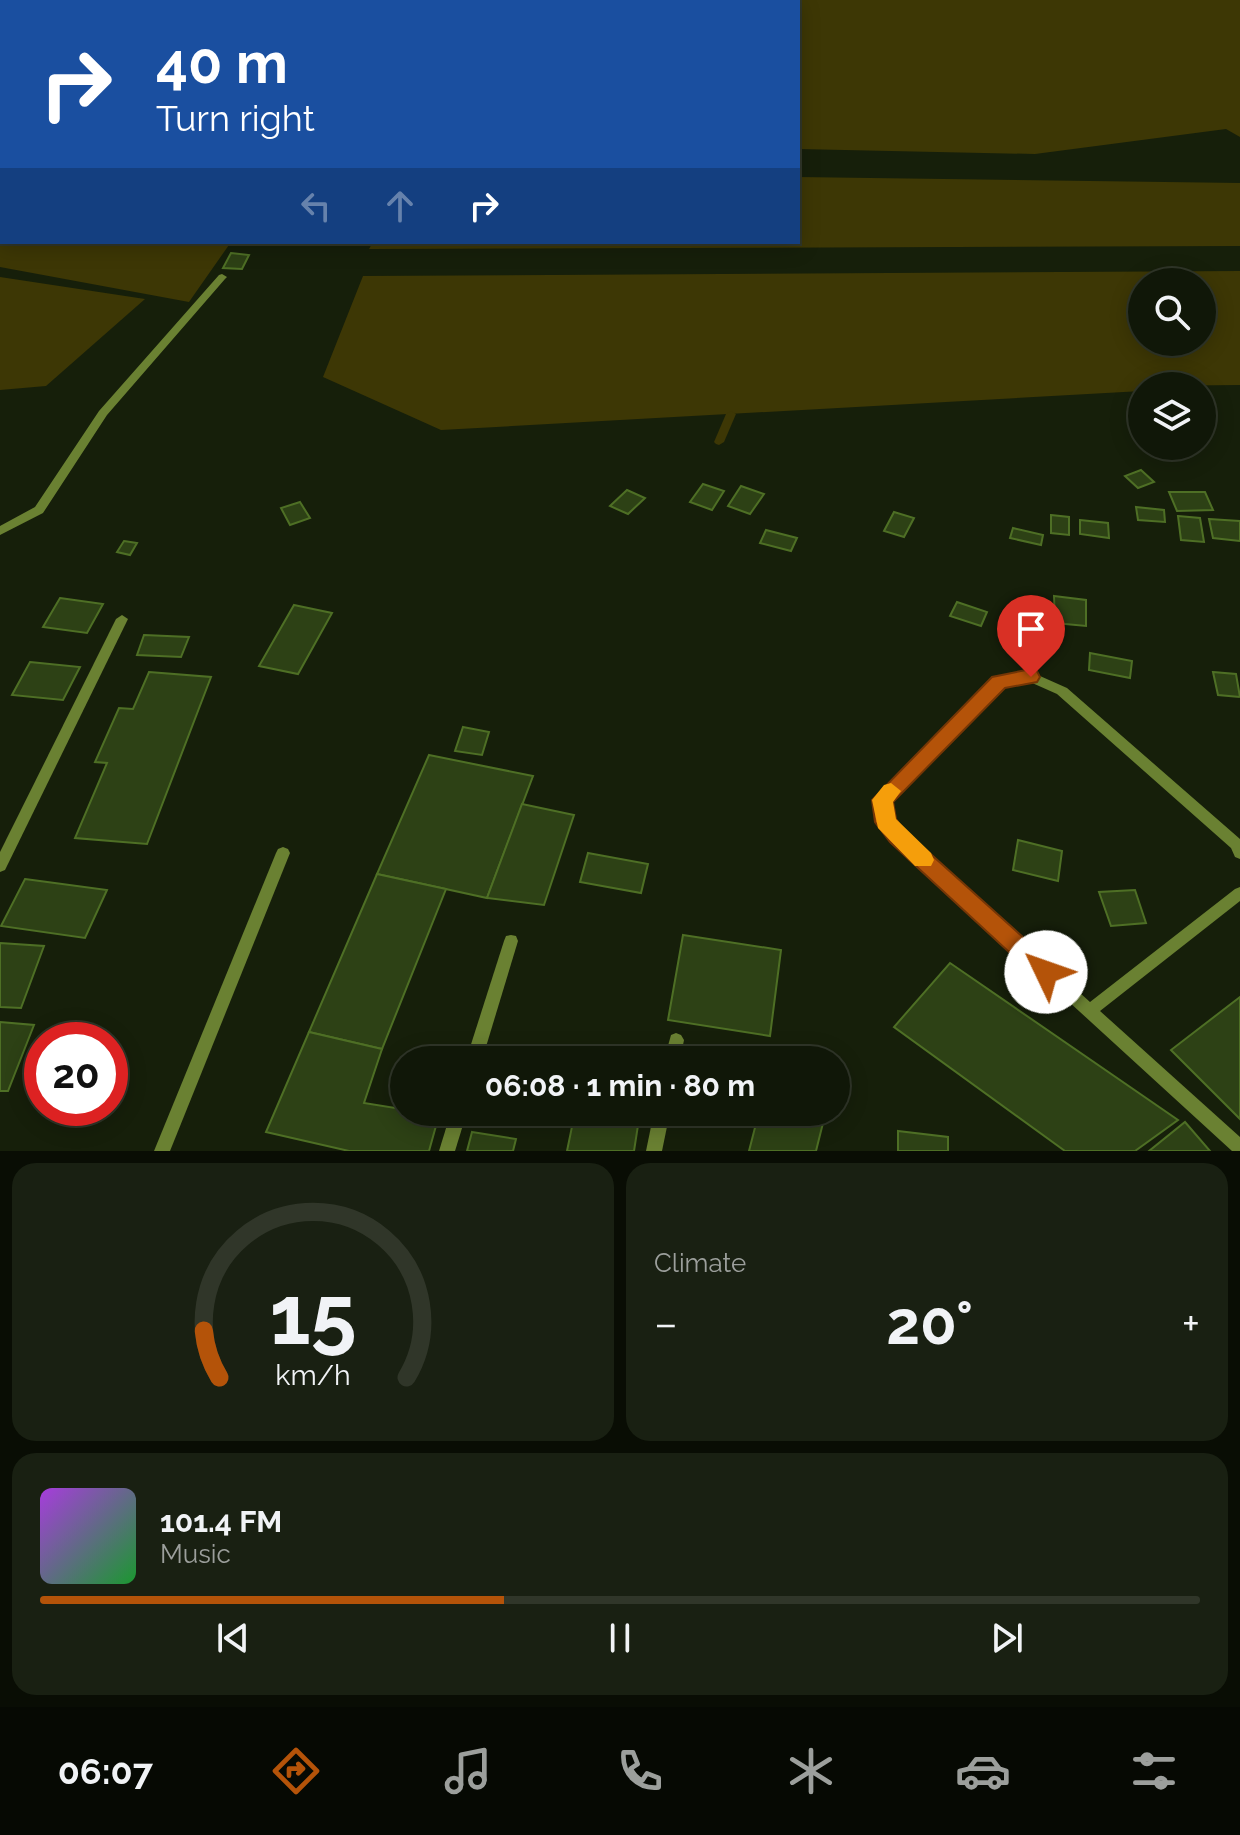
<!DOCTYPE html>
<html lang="en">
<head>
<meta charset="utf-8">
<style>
  body { margin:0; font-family:Raleway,sans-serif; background:#192012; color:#f1f3f6; height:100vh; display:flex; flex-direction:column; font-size:30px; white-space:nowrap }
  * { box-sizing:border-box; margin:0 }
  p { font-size:26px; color:#9c9f9c }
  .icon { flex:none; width:44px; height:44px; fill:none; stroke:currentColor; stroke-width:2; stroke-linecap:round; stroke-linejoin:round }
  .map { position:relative; height:1151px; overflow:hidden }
  .side { display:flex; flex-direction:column; gap:12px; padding:12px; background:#090d04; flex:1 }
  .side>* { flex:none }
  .hud { position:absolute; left:0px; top:0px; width:800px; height:244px; box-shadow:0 4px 20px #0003,0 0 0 2px #303629; background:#1a4fa0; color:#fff; overflow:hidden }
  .controls { position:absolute; left:1128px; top:268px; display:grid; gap:16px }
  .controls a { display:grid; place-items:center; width:88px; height:88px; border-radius:50%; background:#101708; box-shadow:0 4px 20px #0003,0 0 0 2px #303629; font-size:40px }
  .speed { position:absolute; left:24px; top:1022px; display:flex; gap:16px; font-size:40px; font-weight:700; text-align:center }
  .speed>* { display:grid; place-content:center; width:104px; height:104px; border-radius:50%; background:#101708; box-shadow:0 4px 20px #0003,0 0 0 2px #303629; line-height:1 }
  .speed .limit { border:12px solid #d22; background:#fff; color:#111 }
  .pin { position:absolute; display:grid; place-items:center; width:68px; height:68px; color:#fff; margin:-82px -34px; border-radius:50% 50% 50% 0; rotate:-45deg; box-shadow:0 0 8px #0007 }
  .pin .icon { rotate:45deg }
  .me { position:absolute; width:88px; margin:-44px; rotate:312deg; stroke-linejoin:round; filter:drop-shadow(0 0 6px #0008) }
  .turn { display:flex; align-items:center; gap:28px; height:168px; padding:0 24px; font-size:36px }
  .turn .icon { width:104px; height:104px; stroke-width:2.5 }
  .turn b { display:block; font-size:56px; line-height:68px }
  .lanes { display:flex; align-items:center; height:76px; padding:0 24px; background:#0003; justify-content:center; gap:40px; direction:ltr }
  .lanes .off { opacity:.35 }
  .big { font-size:60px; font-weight:700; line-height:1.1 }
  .side .card { flex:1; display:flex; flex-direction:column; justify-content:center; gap:12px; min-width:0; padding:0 28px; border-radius:24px; background:#192012 }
  .side .dial { align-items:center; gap:0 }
  .dial svg { height:208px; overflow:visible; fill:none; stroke:#303629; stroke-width:7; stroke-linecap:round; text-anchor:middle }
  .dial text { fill:#f1f3f6; stroke:none }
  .song { display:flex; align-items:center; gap:24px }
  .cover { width:96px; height:96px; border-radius:12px; background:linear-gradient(135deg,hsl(280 70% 55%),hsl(130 70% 35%)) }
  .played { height:8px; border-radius:4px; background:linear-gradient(90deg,#b45309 40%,#303629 40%) }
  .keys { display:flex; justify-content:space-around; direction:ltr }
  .heat { display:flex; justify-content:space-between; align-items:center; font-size:44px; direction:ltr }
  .side .tiles { flex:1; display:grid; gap:12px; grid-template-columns:1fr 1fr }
  .card:last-child { grid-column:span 2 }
  .trip { position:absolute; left:390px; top:1046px; width:460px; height:80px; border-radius:40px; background:#101708; box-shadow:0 4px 20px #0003,0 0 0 2px #303629; font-weight:700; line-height:80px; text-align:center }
  .menu { display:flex; height:128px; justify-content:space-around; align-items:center; background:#060903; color:#9c9f9c }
  .menu .icon { width:56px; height:56px }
  .menu .current { color:#b45309 }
  .menu b { font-size:36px; color:#f1f3f6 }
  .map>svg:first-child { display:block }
  .water { fill:#3d3705; fill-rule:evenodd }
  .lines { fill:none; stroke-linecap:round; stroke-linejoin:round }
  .stream { fill:#3d3705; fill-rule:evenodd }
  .building { fill:#2d4115; stroke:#4e6f25; stroke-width:2 }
  .service { fill:#6a8132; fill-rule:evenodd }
  .route { fill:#b45309; stroke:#753606; stroke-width:2 }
  .slow { fill:#f59e0b }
</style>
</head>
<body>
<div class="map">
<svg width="1240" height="1151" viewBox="0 0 1240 1151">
  <rect width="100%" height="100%" fill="#161f0a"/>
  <!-- water -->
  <g class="water">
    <polygon points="0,0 1240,0 1240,137 1226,129 1035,154 798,149 798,2 2,2 0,120"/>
    <polygon points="0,125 2,242 231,242 189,302 0,267"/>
    <polygon points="798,177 1240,183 1240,246 369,249 373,242 798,242"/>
    <path d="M1240,271v114l-98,1v5l-701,39 -118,-53 40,-101zM1202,282v60h-60v-60z"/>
    <polygon points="0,277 145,299 46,386 0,390"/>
  </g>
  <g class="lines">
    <!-- stream -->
    <polygon class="stream" points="731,411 736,414 724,442 719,445 716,444 714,442 726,414"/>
  </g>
  <!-- building -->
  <g class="building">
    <polygon points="231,253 249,255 242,269 223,268"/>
    <polygon points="1141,470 1154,482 1138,488 1125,476"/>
    <polygon points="703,484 724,491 712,510 690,502"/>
    <polygon points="741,486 764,494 750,514 728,506"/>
    <polygon points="627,490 645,498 628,514 610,506"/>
    <polygon points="1169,492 1205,492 1213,510 1177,511"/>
    <polygon points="300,502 310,518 290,525 281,508"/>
    <polygon points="1136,507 1164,510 1165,522 1138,520"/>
    <polygon points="894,512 914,518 904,537 884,531"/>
    <polygon points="1051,515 1069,517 1069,535 1051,533"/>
    <polygon points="1178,516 1200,518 1204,542 1181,540"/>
    <polygon points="1209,519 1240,521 1240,541 1213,538"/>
    <polygon points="1080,520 1108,523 1109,538 1080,534"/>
    <polygon points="1013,528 1043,535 1041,545 1010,538"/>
    <polygon points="766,530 797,538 791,551 760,543"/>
    <polygon points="124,541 137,543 130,555 117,552"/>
    <polygon points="1054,596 1086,600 1086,626 1055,623"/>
    <polygon points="60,598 103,604 87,633 43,627"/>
    <polygon points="957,602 987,612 981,626 950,616"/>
    <polygon points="294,605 332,613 298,674 259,666"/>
    <polygon points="144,635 189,637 181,657 137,655"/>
    <polygon points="1090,653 1132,661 1130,678 1089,670"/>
    <polygon points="30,662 80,667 63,700 12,695"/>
    <polygon points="149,672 211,677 147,844 75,838 107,763 95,762 119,708 133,709"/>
    <polygon points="1213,672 1236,674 1240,697 1218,695"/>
    <polygon points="463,727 489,732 482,755 455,751"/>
    <polygon points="429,755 533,776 487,898 377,874"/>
    <polygon points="522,804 574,815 544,905 487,898"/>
    <polygon points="1018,840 1062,851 1058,881 1013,870"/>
    <polygon points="588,853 648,864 641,893 580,882"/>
    <polygon points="377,874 446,889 382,1049 309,1032"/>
    <polygon points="25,879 107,890 85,938 1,926"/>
    <polygon points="1135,890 1146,923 1111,926 1099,892"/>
    <polygon points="683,935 781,950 770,1036 668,1020"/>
    <polygon points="0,943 44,946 21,1008 0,1007"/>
    <polygon points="950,963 1178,1120 1135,1151 1065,1151 894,1027"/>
    <polygon points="1240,997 1240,1119 1171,1050"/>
    <polygon points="0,1022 34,1025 8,1091 0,1091"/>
    <polygon points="309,1032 382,1049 364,1103 439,1115 429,1151 349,1151 266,1132"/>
    <polygon points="575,1112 639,1119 634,1151 567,1151"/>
    <polygon points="759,1112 798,1112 824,1119 816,1151 749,1151"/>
    <polygon points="1185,1122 1210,1151 1149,1151"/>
    <polygon points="898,1131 948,1137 948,1151 898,1151"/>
    <polygon points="472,1132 516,1139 513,1151 467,1151"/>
  </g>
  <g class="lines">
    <!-- service -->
    <g class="service">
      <polygon points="222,274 227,277 225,279 107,415 43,513 0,535 0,526 35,507 99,411 219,275"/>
      <polygon points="122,615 128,619 5,870 0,872 0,852 116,619"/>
      <path d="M1031,672l36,16 173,151v20l-5,-2 -4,-9 -174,-154 -27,-12 -27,4 -114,116 4,18 9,12 188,170 145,-113 5,-2v14l-140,110 140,126v14h-8l-340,-311c-10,-13 -19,-27 -15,-44l117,-117z"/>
      <polygon points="283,847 288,849 290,853 170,1151 154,1151 276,853 278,849"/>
      <polygon points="511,935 516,936 518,941 482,1060 466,1060 504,941 506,936"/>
      <polygon points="676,1033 681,1035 684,1040 680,1060 664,1060 671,1035"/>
      <polygon points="451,1112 467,1112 455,1151 439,1151"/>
      <polygon points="654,1112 670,1112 662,1151 646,1151"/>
    </g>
  </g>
  <!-- route -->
  <polygon class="route" points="1031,669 1037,671 1040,677 1037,682 1005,688 893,802 896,819 904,830 1054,965 1057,972 1054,979 1046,982 1038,979 890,842 875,822 872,800 992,677"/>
  <!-- slow -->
  <polygon class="slow" points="891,783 901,791 893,802 896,819 931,853 934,860 931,866 915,866 878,828 872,800 884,785"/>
</svg>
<div class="controls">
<a><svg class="icon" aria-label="search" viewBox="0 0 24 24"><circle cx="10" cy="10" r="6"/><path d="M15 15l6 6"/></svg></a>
<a><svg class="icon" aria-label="layers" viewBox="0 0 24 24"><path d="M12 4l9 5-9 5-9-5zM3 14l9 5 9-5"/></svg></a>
</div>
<div class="speed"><div class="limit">20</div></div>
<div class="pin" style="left:1031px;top:677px;background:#d93025"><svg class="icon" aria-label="arrive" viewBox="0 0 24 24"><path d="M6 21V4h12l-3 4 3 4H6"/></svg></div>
<svg class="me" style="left:1046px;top:972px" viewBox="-20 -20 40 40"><circle r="19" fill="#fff"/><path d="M0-13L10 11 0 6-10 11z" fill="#b45309"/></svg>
<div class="trip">06:08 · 1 min · 80 m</div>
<div class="hud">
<div class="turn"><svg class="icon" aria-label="right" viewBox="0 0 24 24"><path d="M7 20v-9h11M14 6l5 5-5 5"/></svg><div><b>40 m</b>Turn right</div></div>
<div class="lanes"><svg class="icon off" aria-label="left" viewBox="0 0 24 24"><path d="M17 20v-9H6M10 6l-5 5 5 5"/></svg><svg class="icon off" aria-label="ahead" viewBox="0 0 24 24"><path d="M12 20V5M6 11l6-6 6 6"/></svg><svg class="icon" aria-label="right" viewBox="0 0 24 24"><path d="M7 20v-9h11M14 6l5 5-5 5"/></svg></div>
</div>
</div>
<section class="side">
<div class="tiles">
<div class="card dial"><svg viewBox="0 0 100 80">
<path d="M14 69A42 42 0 1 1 86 69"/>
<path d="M14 69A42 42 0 0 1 8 51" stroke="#b45309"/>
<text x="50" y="56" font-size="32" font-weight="700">15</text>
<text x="50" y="72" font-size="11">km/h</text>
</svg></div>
<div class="card"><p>Climate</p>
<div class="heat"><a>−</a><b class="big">20°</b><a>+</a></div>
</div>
<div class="card">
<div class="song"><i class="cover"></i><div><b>101.4 FM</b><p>Music</p></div></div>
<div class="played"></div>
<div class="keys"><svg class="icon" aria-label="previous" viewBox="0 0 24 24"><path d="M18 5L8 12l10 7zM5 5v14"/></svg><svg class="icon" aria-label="pause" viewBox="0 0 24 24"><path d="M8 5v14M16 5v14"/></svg><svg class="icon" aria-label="next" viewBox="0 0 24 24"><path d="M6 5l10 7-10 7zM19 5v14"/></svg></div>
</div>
</div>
</section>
<nav class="menu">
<b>06:07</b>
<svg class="icon current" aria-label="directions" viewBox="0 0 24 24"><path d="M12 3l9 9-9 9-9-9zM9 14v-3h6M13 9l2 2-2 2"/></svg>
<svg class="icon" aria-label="music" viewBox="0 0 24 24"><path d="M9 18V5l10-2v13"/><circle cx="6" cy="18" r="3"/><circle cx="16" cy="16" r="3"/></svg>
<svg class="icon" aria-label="phone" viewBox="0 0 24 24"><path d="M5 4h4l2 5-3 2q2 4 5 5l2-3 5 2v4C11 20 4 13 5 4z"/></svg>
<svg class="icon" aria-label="climate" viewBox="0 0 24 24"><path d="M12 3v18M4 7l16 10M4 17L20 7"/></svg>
<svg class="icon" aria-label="car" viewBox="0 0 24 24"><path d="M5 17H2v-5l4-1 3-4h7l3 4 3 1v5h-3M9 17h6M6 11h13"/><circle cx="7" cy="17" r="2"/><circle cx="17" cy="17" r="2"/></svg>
<svg class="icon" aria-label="filters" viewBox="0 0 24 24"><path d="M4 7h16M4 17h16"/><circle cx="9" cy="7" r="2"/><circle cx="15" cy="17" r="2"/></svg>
</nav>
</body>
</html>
